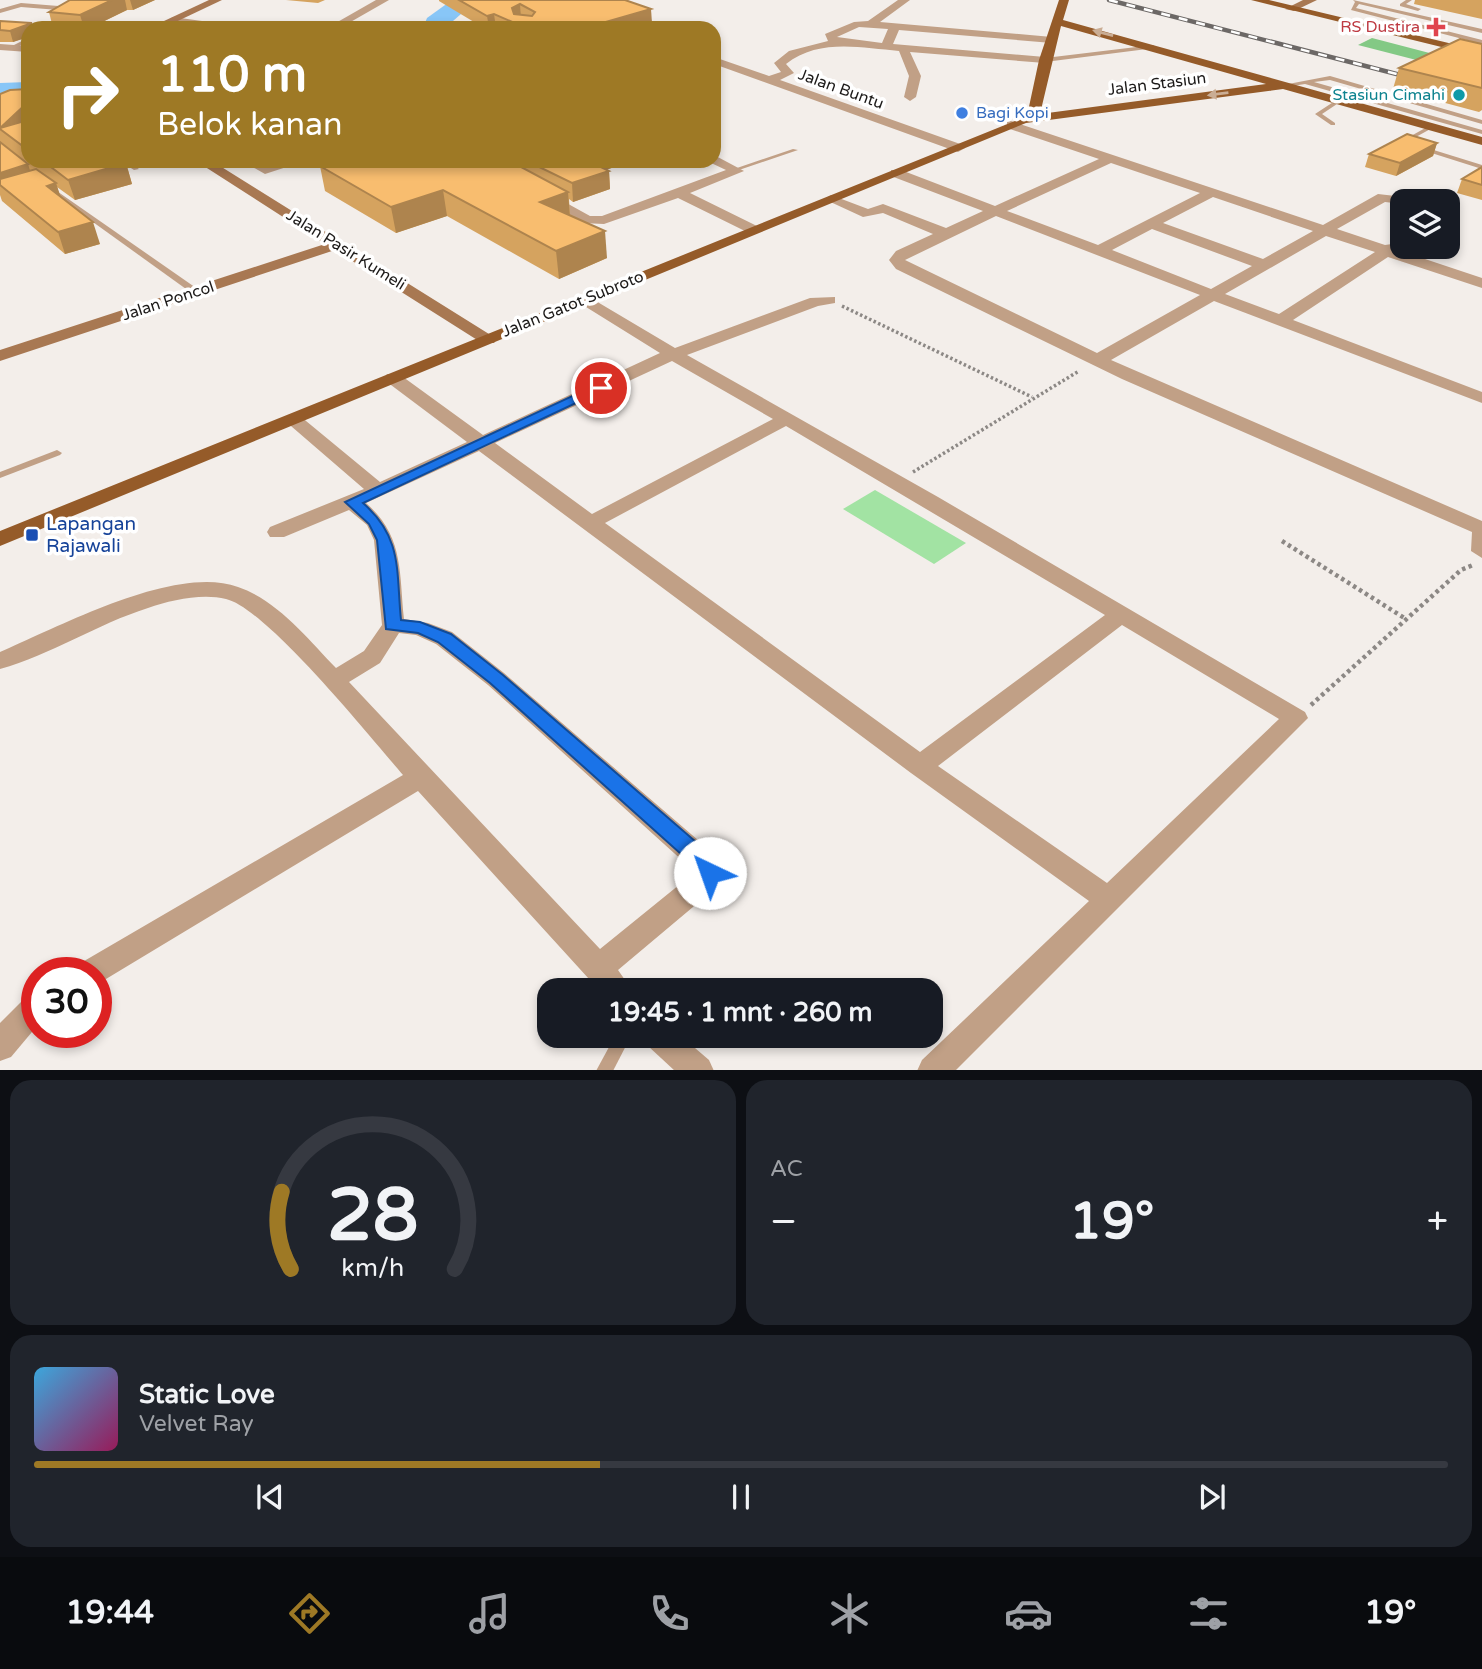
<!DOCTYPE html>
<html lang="id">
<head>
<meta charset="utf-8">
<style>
  body { margin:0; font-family:"Varela Round",sans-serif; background:#20242c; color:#f1f3f6; height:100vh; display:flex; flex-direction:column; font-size:26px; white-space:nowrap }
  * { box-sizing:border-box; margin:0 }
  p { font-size:23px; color:#9ea1a6 }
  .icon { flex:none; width:38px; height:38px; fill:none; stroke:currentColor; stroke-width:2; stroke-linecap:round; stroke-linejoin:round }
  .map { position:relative; height:1070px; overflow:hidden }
  .drawer { display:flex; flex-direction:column; gap:10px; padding:10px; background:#0d0f14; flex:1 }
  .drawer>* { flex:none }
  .hud { position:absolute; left:21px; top:21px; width:700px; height:147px; border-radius:21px; box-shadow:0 4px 10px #0003; background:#9e7925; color:#fff; overflow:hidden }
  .buttons { position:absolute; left:1390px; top:189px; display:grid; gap:14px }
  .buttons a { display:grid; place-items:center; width:70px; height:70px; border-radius:14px; background:#171b24; box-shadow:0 4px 10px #0003; font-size:35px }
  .speed { position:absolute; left:21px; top:957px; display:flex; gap:14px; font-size:35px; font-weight:700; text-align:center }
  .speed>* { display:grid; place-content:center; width:91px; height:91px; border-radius:50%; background:#171b24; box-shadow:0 4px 10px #0003; line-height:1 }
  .speed .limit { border:10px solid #d22; background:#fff; color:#111 }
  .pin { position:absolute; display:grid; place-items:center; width:60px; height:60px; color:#fff; margin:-30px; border:4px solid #fff; border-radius:50%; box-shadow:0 2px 7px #0007 }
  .me { position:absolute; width:77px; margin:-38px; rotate:318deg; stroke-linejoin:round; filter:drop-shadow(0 0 5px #0008) }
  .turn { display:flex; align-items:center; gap:24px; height:147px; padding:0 21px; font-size:32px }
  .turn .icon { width:91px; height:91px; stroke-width:2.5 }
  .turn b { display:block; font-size:49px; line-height:60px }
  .big { font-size:52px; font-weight:700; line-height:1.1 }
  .drawer .tile { flex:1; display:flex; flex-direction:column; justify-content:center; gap:10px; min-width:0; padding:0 24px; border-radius:21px; background:#20242c }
  .drawer .dial { align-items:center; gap:0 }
  .dial svg { height:182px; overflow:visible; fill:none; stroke:#363941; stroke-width:7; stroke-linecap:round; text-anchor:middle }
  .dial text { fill:#f1f3f6; stroke:none }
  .song { display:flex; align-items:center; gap:21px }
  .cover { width:84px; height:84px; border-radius:10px; background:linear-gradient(135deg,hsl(200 70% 55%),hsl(330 70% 35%)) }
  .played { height:7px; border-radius:4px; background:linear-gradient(90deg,#9e7925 40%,#363941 40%) }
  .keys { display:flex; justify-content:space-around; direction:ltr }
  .heat { display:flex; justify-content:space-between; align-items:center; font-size:38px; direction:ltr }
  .drawer .tiles { flex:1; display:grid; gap:10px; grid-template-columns:1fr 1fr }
  .tile:last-child { grid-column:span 2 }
  .trip { position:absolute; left:537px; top:978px; width:406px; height:70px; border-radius:21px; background:#171b24; box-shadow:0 4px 10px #0003; font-weight:700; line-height:70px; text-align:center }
  .menu { display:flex; height:112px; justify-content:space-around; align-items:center; background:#090b0e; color:#9ea1a6 }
  .menu .icon { width:49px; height:49px }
  .menu .on { color:#9e7925 }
  .menu b { font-size:32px; color:#f1f3f6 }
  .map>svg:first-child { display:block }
  .green { fill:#a2e3a3 }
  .forest { fill:#83c985 }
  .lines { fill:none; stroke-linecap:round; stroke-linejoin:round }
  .river { fill:#88c6f7; fill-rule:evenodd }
  .path-far1 { stroke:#8c8885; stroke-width:3.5; stroke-dasharray:2.5 2.5; stroke-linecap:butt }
  .path { stroke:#8c8885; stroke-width:4.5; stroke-dasharray:3.5 3.5; stroke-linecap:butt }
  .lane { fill:#c1a086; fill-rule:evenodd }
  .street { fill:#c1a086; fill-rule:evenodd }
  .secondary { fill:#a87852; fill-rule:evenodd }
  .primary { fill:#955b29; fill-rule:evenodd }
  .rail-casing { stroke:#6c6866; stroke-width:4.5 }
  .rail { stroke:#fff; stroke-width:2.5; stroke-dasharray:9; stroke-linecap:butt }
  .wall { fill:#d5a35f }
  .shaded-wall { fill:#ae844e }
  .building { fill:#f8bd6f; stroke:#ae844e; stroke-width:2; fill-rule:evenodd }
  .oneway { fill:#caad94 }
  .route { fill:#1a73e8; stroke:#114b97; stroke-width:2 }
  .health-dot { fill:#e0444e; stroke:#fff; stroke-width:2.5 }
  .culture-dot { fill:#0f9aa8; stroke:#fff; stroke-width:2.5 }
  .shop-dot { fill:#3f7fe0; stroke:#fff; stroke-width:2.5 }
  .transit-dot { fill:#1a4fb4; stroke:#fff; stroke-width:2.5 }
  .labels { text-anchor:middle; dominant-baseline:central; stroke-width:7; stroke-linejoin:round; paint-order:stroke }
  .far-health-label { font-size:16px; fill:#be3a42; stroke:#fff; text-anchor:end }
  .far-street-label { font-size:16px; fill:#1c1a19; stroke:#fff }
  .far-culture-label { font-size:16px; fill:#0d838f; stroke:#fff; text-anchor:end }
  .far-shop-label { font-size:16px; fill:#366cbe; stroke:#fff; text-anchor:start }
  .transit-label { font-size:19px; fill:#164399; stroke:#fff; text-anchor:start }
</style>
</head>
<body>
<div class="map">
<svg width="1482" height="1071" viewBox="0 0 1482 1071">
  <rect width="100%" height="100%" fill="#f3eeea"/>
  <!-- green -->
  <polygon class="green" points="875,490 966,543 934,564 843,509"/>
  <!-- forest -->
  <polygon class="forest" points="1372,38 1441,56 1428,63 1358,45"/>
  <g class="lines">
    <!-- river -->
    <g class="river">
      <polygon points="452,0 477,0 445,28 423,28 427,18"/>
      <polygon points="28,82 28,96 0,97 0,83"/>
    </g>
    <!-- path-far1 -->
    <g class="path-far1">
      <polyline points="842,306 1032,397"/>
      <polyline points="913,472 1079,371"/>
    </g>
    <!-- path -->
    <g class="path">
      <polyline points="1282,541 1406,619"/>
      <polyline points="1311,705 1461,570 1473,565"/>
    </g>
    <!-- lane -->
    <g class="lane">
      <polygon points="1353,0 1482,29 1482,33 1359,4 1356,8 1482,40 1482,44 1351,10 1355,2"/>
      <polygon points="1406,0 1412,0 1406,4 1421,9 1418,11 1400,6 1400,4"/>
      <polygon points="21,3 71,7 74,9 71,11 21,7 0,13 0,9"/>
      <polygon points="60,16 65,17 48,28 41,28"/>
      <polygon points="28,38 28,42 13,49 8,48"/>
      <polygon points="1153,45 1156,47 1155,48 1045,62 1042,60 1045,58"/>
      <polygon points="1330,76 1482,120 1482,124 1330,80 1314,82 1482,130 1482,134 1305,84 1286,87 1283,85"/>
      <polygon points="1338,99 1340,100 1340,102 1322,114 1335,123 1335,125 1331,125 1315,114"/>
      <polygon points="1429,126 1434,127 1405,143 1400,142"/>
      <polygon points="1424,147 1482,165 1482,169 1422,150 1422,148"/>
      <polygon points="793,149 798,150 739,170 734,169"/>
      <polygon points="120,161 128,161 139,169 134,170"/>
      <polygon points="47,187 51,187 199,290 199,294 193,294 47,189"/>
      <polygon points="57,450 62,453 60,455 0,478 0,472"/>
      <polygon points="615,1036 631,1036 613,1071 596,1071"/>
    </g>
    <!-- street -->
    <g class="street">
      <polygon points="376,0 389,0 340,28 327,28"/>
      <path d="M898,0h12l-30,22 172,15 5,3 -5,3 -153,-13 -6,14 152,13 6,3 -6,3 -135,-11 11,24 -5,21 -6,4 -6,-4 5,-21 -10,-25c-38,-3 -80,-13 -113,13l8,9 -14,7 183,65 2,3 -7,4 -244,-88v-7l55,19 12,-4 -7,-9 15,-12 39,-10 -3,-7 29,-12 14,-1zM859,27l29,2 -6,14 -45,-6z"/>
      <polygon points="173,17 231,25 236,28 169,22 168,20"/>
      <polygon points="660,24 665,28 651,28 652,26"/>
      <polygon points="0,44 28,46 28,52 0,50"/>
      <path d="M1011,121l312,104 55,-31 35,4 2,3h-13v3l-17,-2 -48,27 48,16 14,-2 3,3 -4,4 84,28v10l-94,-31 -95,63 189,72v11l-268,-102 -103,59 371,161v37l-11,-7 1,-19 -350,-153 -226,-110 -7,-9 7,-9 37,-17 -50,-21 -20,4 -39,-18 7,-4 37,14 15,-5 63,24 37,-17 -92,-35v-6h10l94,36 104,-47 -92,-31v-6zM1111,163l89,30 -102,52 -91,-34zM1213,197l100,34 -50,28 -100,-36zM996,216l204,79 -103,58 -192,-93zM1152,229l100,37 -41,23 -99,-39zM1326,236l49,16 -96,62 -54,-20z"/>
      <polygon points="714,155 744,171 690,193 759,227 759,233 749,233 678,198 604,224 582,223 540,198 552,195 590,216 602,216 726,170 709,162 714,161"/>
      <polygon points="242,161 259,161 267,165 283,161 305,161 265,174"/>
      <path d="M584,294l91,54 135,-50 25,-1v6l-17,3 -131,49 251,142 367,215 3,6 -353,353h-38l5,-11 167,-159 -178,-128 -432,-322 -113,52c38,33 33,69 38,116l24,4 24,9 52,41 216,186 4,8 -6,19 -100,84 14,20h-33l-181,-199 -317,191 -5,2v-11h-21l4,-9 324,-189c-31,-36 -137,-167 -177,-176 -24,-6 -55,1 -78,9 -51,16 -97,47 -148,61v-17c59,-25 175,-88 238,-65 39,13 70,52 98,81l28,-17 18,-26 -8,-85 -7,-15 -18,-15 -65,27h-14l-3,-5 3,-5 94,-38 -80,-69 9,-6 7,2 80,66 87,-40 -80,-60 -3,-4 3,-4h12l84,61 177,-82 -82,-51 -2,-3zM672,361l101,58 -181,95 -97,-71zM786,426l319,189 -185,137 -315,-229zM1122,625l157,94 -172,164 -169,-117zM399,633l17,2 20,9 52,41 207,187 -95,77 -251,-267 31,-19z"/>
      <polygon points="37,993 37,1026 11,1057 0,1061 0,1023 26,997"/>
      <polygon points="643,1036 681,1036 709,1060 714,1071 675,1071 648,1046"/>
    </g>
    <!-- secondary -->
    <g class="secondary">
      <polygon points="209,0 222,0 163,28 149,28"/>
      <polygon points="1303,0 1317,0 1294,11 1285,9"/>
      <polygon points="196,161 212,161 497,339 494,343 482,343 335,250 0,361 0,350 325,244"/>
    </g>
    <!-- primary -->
    <g class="primary">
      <path d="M1059,0h10l-6,20 419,117v8l-199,-56 -257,34 -1026,423v-15l1027,-415 12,-56zM1061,26l205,58 -226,30z"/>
      <polygon points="1251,0 1269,0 1482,51 1482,57"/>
    </g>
    <!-- rail casing -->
    <g class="rail-casing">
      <polyline id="rail" points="1109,0 1412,78"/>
    </g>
    <!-- rail -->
    <use href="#rail" class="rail"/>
  </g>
  <!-- wall -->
  <g class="wall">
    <polygon points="70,0 155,0 133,10 127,10 90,28 53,28 49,12"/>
    <polygon points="286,0 325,0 318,3"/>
    <polygon points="439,0 625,0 652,23 636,28 484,28 439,1"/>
    <polygon points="1415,0 1482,0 1482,19 1414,4"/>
    <polygon points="0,21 28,28 28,37 13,42 0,42"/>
    <polygon points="1482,44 1482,110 1479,112 1393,89 1399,68"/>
    <polygon points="28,89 28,161 122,161 126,163 132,184 75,200 57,187 60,196 100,244 65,254 2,201 0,195 0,94"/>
    <polygon points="1437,143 1433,156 1396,176 1365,167 1369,154"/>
    <polygon points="523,161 622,161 623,164 606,170 609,171 610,189 573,202 569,199 570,215 607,258 559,279 447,216 396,233 325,191 320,166 523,168"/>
    <polygon points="1482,167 1482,200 1457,193 1462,179"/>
  </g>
  <!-- shaded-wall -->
  <g class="shaded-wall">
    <polygon points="112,0 125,0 127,10 90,28 84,28 80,15"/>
    <polygon points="130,0 155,0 133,10"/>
    <polygon points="520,4 521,19 513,22 512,8"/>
    <polygon points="651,9 652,23 636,28 599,28 599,24"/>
    <polygon points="494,14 496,28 489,28 487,16"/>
    <polygon points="32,23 33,28 28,28 28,37 13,42 10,31"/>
    <polygon points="28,102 28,126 0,128"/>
    <polygon points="1437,143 1433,156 1396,176 1400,163"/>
    <polygon points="584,161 622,161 623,164 585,177"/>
    <polygon points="126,163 132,184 75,200 68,180"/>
    <polygon points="28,164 34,183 0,184 0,173"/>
    <polygon points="609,171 610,189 573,202 572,183"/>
    <polygon points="56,183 63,204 47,186"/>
    <polygon points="443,190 447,216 396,233 391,207"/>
    <polygon points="568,192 570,218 540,202"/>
    <polygon points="93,222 100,244 65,254 58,232"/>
    <polygon points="605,231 607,258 559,279 556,251"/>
  </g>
  <!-- building -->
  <g class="building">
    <polygon points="70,0 112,0 80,15 49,12"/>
    <path d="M459,0h166l26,9 -52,15 10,4h-83l-32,-14 -7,2zM520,4l15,8 -3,4 -18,-2 -2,-6z"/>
    <polygon points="0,21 32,23 10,31 0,30"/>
    <polygon points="1460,39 1482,44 1482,88 1399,68"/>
    <polygon points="28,89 28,102 0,128 0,94 10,90"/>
    <polygon points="28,120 28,150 0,129 0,128"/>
    <polygon points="1407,134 1437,143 1400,163 1369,154"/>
    <polygon points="0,142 28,164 0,173"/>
    <polygon points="43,161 122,161 126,163 68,180"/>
    <polygon points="335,161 510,161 568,192 540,202 605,231 556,251 443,190 391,207 320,166"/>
    <polygon points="527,161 589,161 609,171 572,183"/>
    <polygon points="1482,167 1482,185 1462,179"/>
    <polygon points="36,169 56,183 47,186 93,222 58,232 0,185 0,179"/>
  </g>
  <!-- one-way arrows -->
  <defs><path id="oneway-solid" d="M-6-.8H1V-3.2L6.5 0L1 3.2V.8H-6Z" transform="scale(1.75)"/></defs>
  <g class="oneway">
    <use href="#oneway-solid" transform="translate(1103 33) rotate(-165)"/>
    <use href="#oneway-solid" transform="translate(1218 94) rotate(173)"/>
  </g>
  <!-- route -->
  <path class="route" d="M596,385l12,3 -245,115c40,35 33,68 38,117l19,2 31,12 52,41 215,186 3,12 -3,6 -8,2 -7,-2 -3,-8 -210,-188 -52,-41 -20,-9 -32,-4 -9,-89 -8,-16 -24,-22z"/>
  <!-- markers -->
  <path class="health-dot" d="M1432.5 16.5h7v7h7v7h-7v7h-7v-7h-7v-7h7z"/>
  <circle class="culture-dot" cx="1459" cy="95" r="7"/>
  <circle class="shop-dot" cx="962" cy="113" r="7"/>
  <rect class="transit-dot" x="25" y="528" width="14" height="14" rx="3.5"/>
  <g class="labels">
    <!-- far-health labels -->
    <g class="far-health-label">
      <text x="1420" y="27">RS Dustira</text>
    </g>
    <!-- far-street labels -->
    <g class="far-street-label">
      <text transform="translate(1157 84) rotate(-7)">Jalan Stasiun</text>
      <text transform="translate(841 89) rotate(20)">Jalan Buntu</text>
      <text transform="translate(346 250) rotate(32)">Jalan Pasir Kumeli</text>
      <text transform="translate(168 301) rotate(-18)">Jalan Poncol</text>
      <text transform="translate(573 304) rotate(-22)">Jalan Gatot Subroto</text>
    </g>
    <!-- far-culture labels -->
    <g class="far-culture-label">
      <text x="1445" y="95">Stasiun Cimahi</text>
    </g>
    <!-- far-shop labels -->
    <g class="far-shop-label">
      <text x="976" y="113">Bagi Kopi</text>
    </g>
    <!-- transit labels -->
    <g class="transit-label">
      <text x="46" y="524">Lapangan<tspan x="46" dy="22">Rajawali</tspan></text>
    </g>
  </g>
</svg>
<div class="buttons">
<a><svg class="icon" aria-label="layers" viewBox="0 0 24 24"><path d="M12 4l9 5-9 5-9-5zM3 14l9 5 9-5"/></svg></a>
</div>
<div class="speed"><div class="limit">30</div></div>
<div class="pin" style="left:601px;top:388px;background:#d93025"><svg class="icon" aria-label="arrive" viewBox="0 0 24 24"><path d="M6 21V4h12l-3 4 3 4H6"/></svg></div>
<svg class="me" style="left:710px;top:873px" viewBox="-20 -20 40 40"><circle r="19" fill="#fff"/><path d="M0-13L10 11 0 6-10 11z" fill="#1a73e8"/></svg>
<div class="trip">19:45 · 1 mnt · 260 m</div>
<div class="hud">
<div class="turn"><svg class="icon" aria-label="right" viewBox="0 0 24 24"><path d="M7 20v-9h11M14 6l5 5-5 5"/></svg><div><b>110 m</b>Belok kanan</div></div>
</div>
</div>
<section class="drawer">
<div class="tiles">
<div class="tile dial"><svg viewBox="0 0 100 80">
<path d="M14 69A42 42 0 1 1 86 69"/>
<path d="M14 69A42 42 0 0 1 10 35" stroke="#9e7925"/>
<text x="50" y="56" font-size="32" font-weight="700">28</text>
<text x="50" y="72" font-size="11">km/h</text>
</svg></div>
<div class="tile"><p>AC</p>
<div class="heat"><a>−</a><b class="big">19°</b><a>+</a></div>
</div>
<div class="tile">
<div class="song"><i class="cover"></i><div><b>Static Love</b><p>Velvet Ray</p></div></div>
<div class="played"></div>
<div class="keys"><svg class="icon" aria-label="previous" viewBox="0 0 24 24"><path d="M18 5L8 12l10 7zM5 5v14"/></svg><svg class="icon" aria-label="pause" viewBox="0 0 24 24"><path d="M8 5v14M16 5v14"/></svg><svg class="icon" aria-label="next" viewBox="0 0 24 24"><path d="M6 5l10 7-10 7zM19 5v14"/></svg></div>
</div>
</div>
</section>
<nav class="menu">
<b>19:44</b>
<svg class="icon on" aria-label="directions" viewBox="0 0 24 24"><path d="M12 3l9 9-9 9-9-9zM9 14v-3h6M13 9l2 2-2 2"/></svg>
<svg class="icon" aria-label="music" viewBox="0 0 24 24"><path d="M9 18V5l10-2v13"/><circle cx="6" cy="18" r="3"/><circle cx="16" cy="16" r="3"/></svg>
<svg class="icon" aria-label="phone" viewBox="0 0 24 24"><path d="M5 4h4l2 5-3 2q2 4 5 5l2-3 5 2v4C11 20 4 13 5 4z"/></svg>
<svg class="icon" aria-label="climate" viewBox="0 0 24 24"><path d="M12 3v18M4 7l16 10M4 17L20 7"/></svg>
<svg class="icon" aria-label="car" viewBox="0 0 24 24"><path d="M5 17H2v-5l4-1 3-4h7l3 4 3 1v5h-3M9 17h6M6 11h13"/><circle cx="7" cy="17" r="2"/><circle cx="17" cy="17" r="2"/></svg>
<svg class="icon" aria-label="filters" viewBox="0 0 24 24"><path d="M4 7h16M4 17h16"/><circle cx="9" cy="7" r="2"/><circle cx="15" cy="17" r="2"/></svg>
<b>19°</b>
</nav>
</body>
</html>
